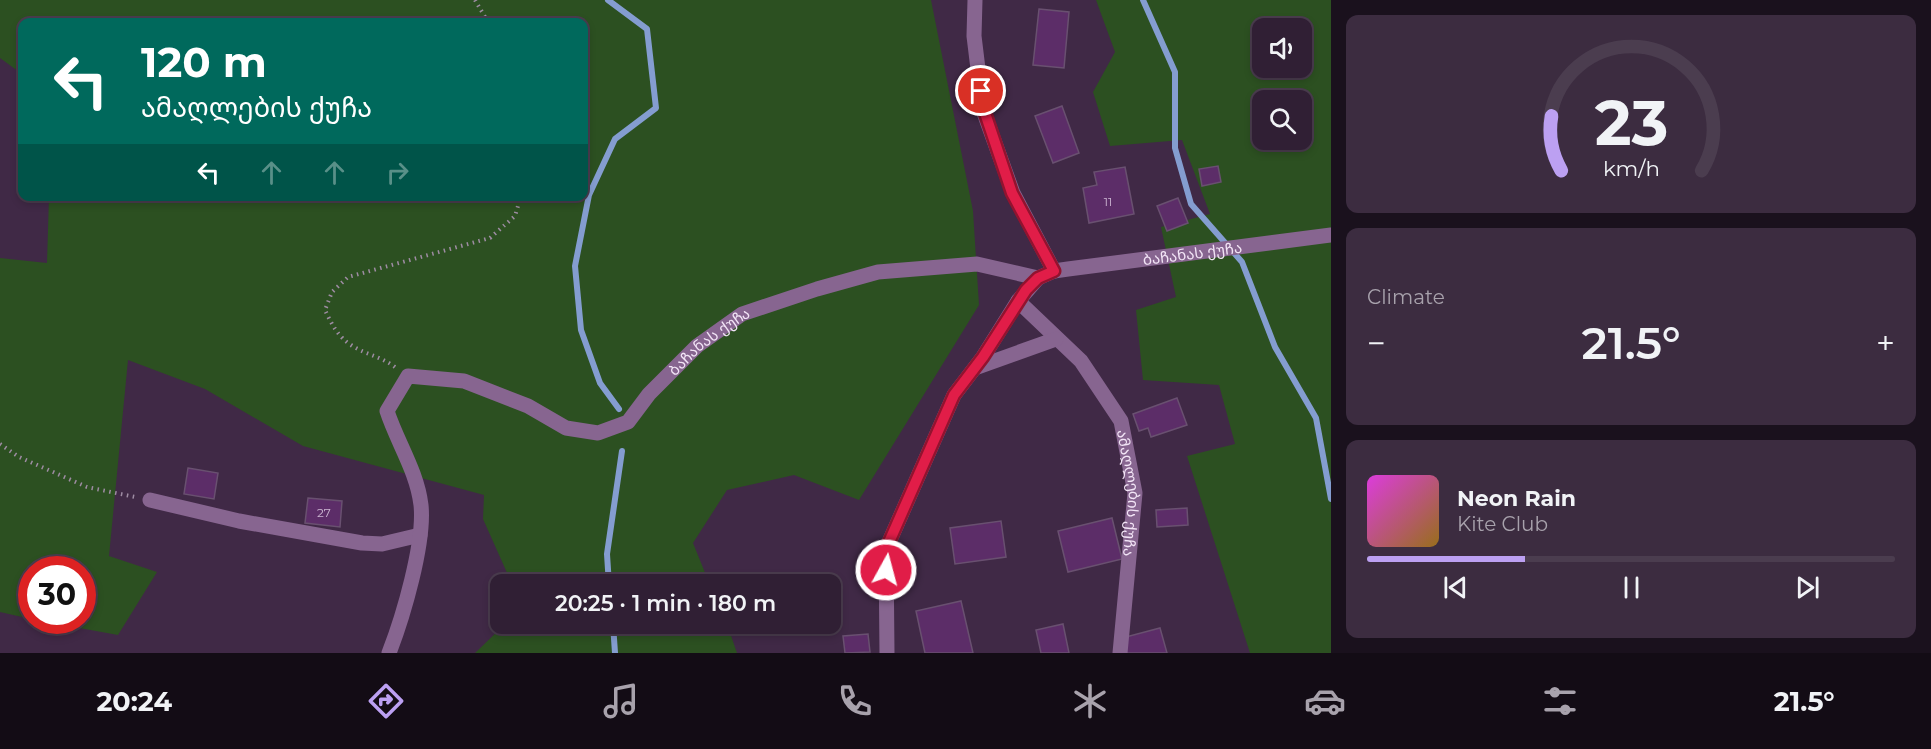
<!DOCTYPE html>
<html lang="en">
<head>
<meta charset="utf-8">
<style>
  body { margin:0; font-family:Montserrat,"Noto Sans Georgian",sans-serif; background:#3c2c40; color:#f1f3f6; height:100vh; display:flex; flex-direction:column; font-size:22px; white-space:nowrap }
  * { box-sizing:border-box; margin:0 }
  p { font-size:20px; color:#a8a2ac }
  .icon { flex:none; width:33px; height:33px; fill:none; stroke:currentColor; stroke-width:2; stroke-linecap:round; stroke-linejoin:round }
  .map { position:relative; flex:1; overflow:hidden }
  .panel { display:flex; flex-direction:column; gap:15px; padding:15px; background:#1a111d; width:600px }
  .panel>* { flex:none }
  .guide { position:absolute; left:18px; top:18px; width:570px; height:183px; border-radius:12px; box-shadow:0 3px 9px #0003,0 0 0 2px #4b3d4f; background:#00695c; color:#fff; overflow:hidden }
  .fabs { position:absolute; left:1252px; top:18px; display:grid; gap:12px }
  .fabs a { display:grid; place-items:center; width:60px; height:60px; border-radius:12px; background:#301f34; box-shadow:0 3px 9px #0003,0 0 0 2px #4b3d4f; font-size:30px }
  .speed { position:absolute; left:18px; top:556px; display:flex; gap:12px; font-size:30px; font-weight:700; text-align:center }
  .speed>* { display:grid; place-content:center; width:78px; height:78px; border-radius:50%; background:#301f34; box-shadow:0 3px 9px #0003,0 0 0 2px #4b3d4f; line-height:1 }
  .speed .limit { border:9px solid #d22; background:#fff; color:#111 }
  .pin { position:absolute; display:grid; place-items:center; width:51px; height:51px; color:#fff; margin:-26px; border:3px solid #fff; border-radius:50%; box-shadow:0 2px 6px #0007 }
  .me { position:absolute; width:66px; margin:-33px; rotate:7deg; stroke-linejoin:round; filter:drop-shadow(0 0 4px #0008) }
  .turn { display:flex; align-items:center; gap:21px; height:126px; padding:0 24px; font-size:27px }
  .turn .icon { width:78px; height:78px; stroke-width:2.5 }
  .turn b { display:block; font-size:42px; line-height:51px }
  .lanes { display:flex; align-items:center; height:57px; padding:0 24px; background:#0003; justify-content:center; gap:30px; direction:ltr }
  .lanes .off { opacity:.35 }
  .big { font-size:45px; font-weight:600; line-height:1.1 }
  .panel .tile { flex:1; display:flex; flex-direction:column; justify-content:center; gap:9px; min-width:0; padding:0 21px; border-radius:12px; background:#3c2c40 }
  .panel .dial { align-items:center; gap:0 }
  .dial svg { height:156px; overflow:visible; fill:none; stroke:#4b3d4f; stroke-width:7; stroke-linecap:round; text-anchor:middle }
  .dial text { fill:#f1f3f6; stroke:none }
  .song { display:flex; align-items:center; gap:18px }
  .cover { width:72px; height:72px; border-radius:9px; background:linear-gradient(135deg,hsl(300 70% 55%),hsl(40 70% 35%)) }
  .played { height:6px; border-radius:3px; background:linear-gradient(90deg,#bca0f2 30%,#4b3d4f 30%) }
  .keys { display:flex; justify-content:space-around; direction:ltr }
  .heat { display:flex; justify-content:space-between; align-items:center; font-size:33px; direction:ltr }
  .trip { position:absolute; left:490px; top:574px; width:351px; height:60px; border-radius:12px; background:#301f34; box-shadow:0 3px 9px #0003,0 0 0 2px #4b3d4f; font-weight:600; line-height:60px; text-align:center }
  .tabs { display:flex; height:96px; justify-content:space-around; align-items:center; background:#130c15; color:#a8a2ac }
  .tabs .icon { width:42px; height:42px }
  .tabs .selected { color:#bca0f2 }
  .tabs b { font-size:27px; color:#f1f3f6 }
  main { display:flex; flex:1; min-height:0 }
  .map>svg:first-child { display:block }
  .green { fill:#2c5021; fill-rule:evenodd }
  .lines { fill:none; stroke-linecap:round; stroke-linejoin:round }
  .stream { stroke:#849dd0; stroke-width:6 }
  .building { fill:#5c2d68; stroke:#695070; stroke-width:1.5 }
  .path { stroke:#9e8ca3; stroke-width:4; stroke-dasharray:1.5 4.5; stroke-linecap:butt }
  .street { stroke:#876590; stroke-width:15 }
  .route-casing { stroke:#92132f; stroke-width:15 }
  .route { stroke:#e11d48; stroke-width:10 }
  .labels { text-anchor:middle; dominant-baseline:central; stroke-width:6; stroke-linejoin:round; paint-order:stroke }
  .number-label { font-size:12px; fill:#ccb6d2 }
  .street-label { font-size:15px; fill:#f2e4f6; stroke:#351f3b }
</style>
</head>
<body>
<main>
<div class="map">
<svg width="1331" height="653" viewBox="0 0 1331 653">
  <rect width="100%" height="100%" fill="#402946"/>
  <!-- green -->
  <g class="green">
    <polygon points="0,0 931,0 973,211 979,305 859,500 794,475 727,490 693,543 710,585 507,585 508,575 483,519 484,495 303,446 205,389 128,360 109,556 157,572 118,635 41,621 82,621 82,570 32,570 31,619 0,612 0,258 47,263 49,197 584,196 584,22 22,22 22,74 0,58"/>
    <path d="M1096,0h235v653h-81l-63,-197 48,-12 -16,-59 -76,-5 -7,-70 40,-13 -15,-70 49,-13 -28,-74 -72,6 -17,-54 22,-40zM1263,28h39v40h-39zM1263,100h39v40h-39z"/>
    <polygon points="501,624 727,624 737,653 475,653 501,628"/>
  </g>
  <g class="lines">
    <!-- stream -->
    <g class="stream">
      <polyline points="608,0 647,29 656,108 615,139 589,195 575,266 581,330 600,383 619,409"/>
      <polyline points="1143,0 1175,72 1175,148 1191,204 1242,262 1275,347 1316,418 1331,499"/>
      <polyline points="609,585 607,554 622,451"/>
      <polyline points="613,624 615,653"/>
    </g>
  </g>
  <!-- building -->
  <g class="building">
    <polygon points="1039,9 1069,12 1064,68 1033,65"/>
    <polygon points="1062,106 1079,153 1053,163 1035,116"/>
    <polygon points="1218,166 1221,182 1202,186 1199,169"/>
    <polygon points="1125,167 1134,214 1089,223 1083,188 1097,185 1094,172"/>
    <polygon points="1178,198 1188,223 1167,231 1157,206"/>
    <polygon points="1177,398 1187,425 1151,437 1148,428 1139,431 1133,414"/>
    <polygon points="188,468 218,473 214,499 184,494"/>
    <polygon points="308,498 342,501 340,527 305,523"/>
    <polygon points="1187,508 1188,525 1157,527 1156,510"/>
    <polygon points="1112,518 1122,559 1068,572 1058,531"/>
    <polygon points="1001,521 1006,557 955,564 950,528"/>
    <polygon points="961,601 973,653 925,653 916,611"/>
    <polygon points="1063,624 1069,653 1041,653 1036,630"/>
    <polygon points="1160,628 1167,653 1126,653 1122,638"/>
    <polygon points="868,634 870,652 845,653 843,636"/>
  </g>
  <g class="lines">
    <!-- path -->
    <g class="path">
      <polyline points="475,0 488,22"/>
      <path d="M395,367c-15,-11 -31,-13 -44,-22 -13,-8 -20,-22 -26,-35l7,-18 16,-15 142,-39 25,-22 6,-20"/>
      <polyline points="0,444 19,457 87,487 135,497"/>
    </g>
    <!-- street -->
    <g class="street">
      <polyline points="975,0 974,36 983,110 1013,193 1054,271"/>
      <path id="s1" d="M1018,301l63,60 40,60 14,72 -15,160"/>
      <polyline points="975,368 1056,339"/>
      <polyline points="150,500 239,521 362,543 382,544 420,535"/>
      <path id="s2" d="M389,653c14,-36 36,-110 32,-148 -4,-34 -24,-63 -34,-94l21,-35 56,5 64,25 38,22 32,5 30,-11 21,-28 48,-48 45,-32 75,-25 61,-17 99,-8 61,14 16,-7 14,-2 263,-34"/>
      <polyline points="887,653 886,549 954,395 983,357 1018,301 1038,278"/>
    </g>
  </g>
  <g class="lines">
    <!-- route casing -->
    <g class="route-casing">
      <polyline id="route" points="886,570 886,549 954,395 983,357 1026,290 1038,278 1054,271 1012,193 984,110 981,91"/>
    </g>
    <!-- route -->
    <use href="#route" class="route"/>
  </g>
  <g class="labels">
    <!-- number labels -->
    <g class="number-label">
      <text x="1108" y="201">11</text>
      <text x="324" y="512">27</text>
    </g>
    <!-- street labels -->
    <g class="street-label">
      <text stroke="none"><textPath href="#s2" startOffset="1146">ბაჩანას ქუჩა</textPath></text>
      <text stroke="none"><textPath href="#s2" startOffset="642">ბაჩანას ქუჩა</textPath></text>
      <text stroke="none"><textPath href="#s1" startOffset="232">ამაღლების ქუჩა</textPath></text>
    </g>
  </g>
</svg>
<div class="fabs">
<a><svg class="icon" aria-label="sound" viewBox="0 0 24 24"><path d="M4 9h4l5-4v14l-5-4H4zM17 9q2 3 0 6"/></svg></a>
<a><svg class="icon" aria-label="search" viewBox="0 0 24 24"><circle cx="10" cy="10" r="6"/><path d="M15 15l6 6"/></svg></a>
</div>
<div class="speed"><div class="limit">30</div></div>
<div class="pin" style="left:981px;top:91px;background:#d93025"><svg class="icon" aria-label="arrive" viewBox="0 0 24 24"><path d="M6 21V4h12l-3 4 3 4H6"/></svg></div>
<svg class="me" style="left:886px;top:570px" viewBox="-20 -20 40 40"><circle r="17" fill="#e11d48" stroke="#fff" stroke-width="3"/><path d="M0-11L8 9 0 5-8 9z" fill="#fff"/></svg>
<div class="trip">20:25 · 1 min · 180 m</div>
<div class="guide">
<div class="turn"><svg class="icon" aria-label="left" viewBox="0 0 24 24"><path d="M17 20v-9H6M10 6l-5 5 5 5"/></svg><div><b>120 m</b>ამაღლების ქუჩა</div></div>
<div class="lanes"><svg class="icon" aria-label="left" viewBox="0 0 24 24"><path d="M17 20v-9H6M10 6l-5 5 5 5"/></svg><svg class="icon off" aria-label="ahead" viewBox="0 0 24 24"><path d="M12 20V5M6 11l6-6 6 6"/></svg><svg class="icon off" aria-label="ahead" viewBox="0 0 24 24"><path d="M12 20V5M6 11l6-6 6 6"/></svg><svg class="icon off" aria-label="right" viewBox="0 0 24 24"><path d="M7 20v-9h11M14 6l5 5-5 5"/></svg></div>
</div>
</div>
<section class="panel">
<div class="tile dial"><svg viewBox="0 0 100 80">
<path d="M14 69A42 42 0 1 1 86 69"/>
<path d="M14 69A42 42 0 0 1 9 41" stroke="#bca0f2"/>
<text x="50" y="56" font-size="32" font-weight="700">23</text>
<text x="50" y="72" font-size="11">km/h</text>
</svg></div>
<div class="tile"><p>Climate</p>
<div class="heat"><a>−</a><b class="big">21.5°</b><a>+</a></div>
</div>
<div class="tile">
<div class="song"><i class="cover"></i><div><b>Neon Rain</b><p>Kite Club</p></div></div>
<div class="played"></div>
<div class="keys"><svg class="icon" aria-label="previous" viewBox="0 0 24 24"><path d="M18 5L8 12l10 7zM5 5v14"/></svg><svg class="icon" aria-label="pause" viewBox="0 0 24 24"><path d="M8 5v14M16 5v14"/></svg><svg class="icon" aria-label="next" viewBox="0 0 24 24"><path d="M6 5l10 7-10 7zM19 5v14"/></svg></div>
</div>
</section>
</main>
<nav class="tabs">
<b>20:24</b>
<svg class="icon selected" aria-label="directions" viewBox="0 0 24 24"><path d="M12 3l9 9-9 9-9-9zM9 14v-3h6M13 9l2 2-2 2"/></svg>
<svg class="icon" aria-label="music" viewBox="0 0 24 24"><path d="M9 18V5l10-2v13"/><circle cx="6" cy="18" r="3"/><circle cx="16" cy="16" r="3"/></svg>
<svg class="icon" aria-label="phone" viewBox="0 0 24 24"><path d="M5 4h4l2 5-3 2q2 4 5 5l2-3 5 2v4C11 20 4 13 5 4z"/></svg>
<svg class="icon" aria-label="climate" viewBox="0 0 24 24"><path d="M12 3v18M4 7l16 10M4 17L20 7"/></svg>
<svg class="icon" aria-label="car" viewBox="0 0 24 24"><path d="M5 17H2v-5l4-1 3-4h7l3 4 3 1v5h-3M9 17h6M6 11h13"/><circle cx="7" cy="17" r="2"/><circle cx="17" cy="17" r="2"/></svg>
<svg class="icon" aria-label="filters" viewBox="0 0 24 24"><path d="M4 7h16M4 17h16"/><circle cx="9" cy="7" r="2"/><circle cx="15" cy="17" r="2"/></svg>
<b>21.5°</b>
</nav>
</body>
</html>
